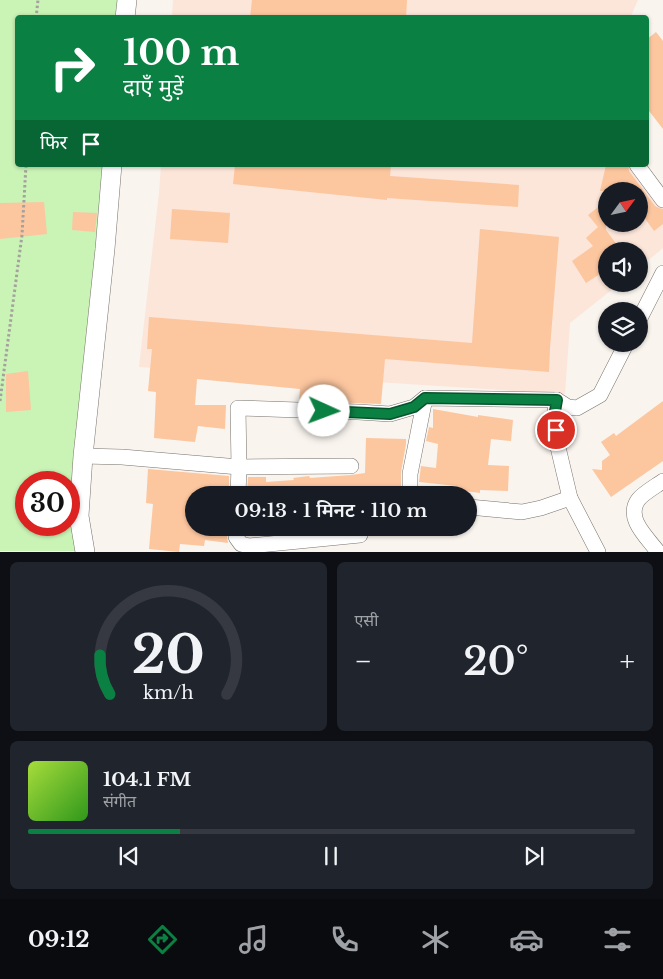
<!DOCTYPE html>
<html lang="hi">
<head>
<meta charset="utf-8">
<style>
  body { margin:0; font-family:"Libre Baskerville","Noto Sans Devanagari",serif; background:#20242c; color:#f1f3f6; height:100vh; display:flex; flex-direction:column; font-size:19px; white-space:nowrap }
  * { box-sizing:border-box; margin:0 }
  p { font-size:16px; color:#9ea1a6 }
  .icon { flex:none; width:28px; height:28px; fill:none; stroke:currentColor; stroke-width:2; stroke-linecap:round; stroke-linejoin:round }
  .map { position:relative; height:552px; overflow:hidden }
  .sheet { display:flex; flex-direction:column; gap:10px; padding:10px; background:#0d0f14; flex:1 }
  .sheet>* { flex:none }
  .guide { position:absolute; left:15px; top:15px; width:634px; height:152px; border-radius:5px; box-shadow:0 1px 4px #0004; background:#0b8043; color:#fff; overflow:hidden }
  .needle { width:32px; rotate:57deg }
  .fabs { position:absolute; left:598px; top:182px; display:grid; gap:10px }
  .fabs a { display:grid; place-items:center; width:50px; height:50px; border-radius:50%; background:#171b24; box-shadow:0 1px 4px #0004; font-size:25px }
  .speed { position:absolute; left:15px; top:471px; display:flex; gap:10px; font-size:25px; font-weight:700; text-align:center }
  .speed>* { display:grid; place-content:center; width:65px; height:65px; border-radius:50%; background:#171b24; box-shadow:0 1px 4px #0004; line-height:1 }
  .speed .limit { border:8px solid #d22; background:#fff; color:#111 }
  .pin { position:absolute; display:grid; place-items:center; width:42px; height:42px; color:#fff; margin:-21px; border:2px solid #fff; border-radius:50%; box-shadow:0 1px 5px #0007 }
  .me { position:absolute; width:55px; margin:-28px; rotate:92deg; stroke-linejoin:round; filter:drop-shadow(0 0 4px #0008) }
  .turn { display:flex; align-items:center; gap:18px; height:105px; padding:0 25px; font-size:22px }
  .turn .icon { width:65px; height:65px; stroke-width:2.5 }
  .turn b { display:block; font-size:35px; line-height:42px }
  .then { display:flex; align-items:center; height:48px; padding:0 25px; background:#0003; gap:10px; font-size:19px }
  .big { font-size:38px; font-weight:600; line-height:1.1 }
  .sheet .card { flex:1; display:flex; flex-direction:column; justify-content:center; gap:8px; min-width:0; padding:0 18px; border-radius:8px; background:#20242c }
  .sheet .dial { align-items:center; gap:0 }
  .dial svg { height:130px; overflow:visible; fill:none; stroke:#363941; stroke-width:7; stroke-linecap:round; text-anchor:middle }
  .dial text { fill:#f1f3f6; stroke:none }
  .song { display:flex; align-items:center; gap:15px }
  .cover { width:60px; height:60px; border-radius:8px; background:linear-gradient(135deg,hsl(80 70% 55%),hsl(110 70% 35%)) }
  .played { height:5px; border-radius:2px; background:linear-gradient(90deg,#0b8043 25%,#363941 25%) }
  .keys { display:flex; justify-content:space-around; direction:ltr }
  .heat { display:flex; justify-content:space-between; align-items:center; font-size:28px; direction:ltr }
  .sheet .tiles { flex:1; display:grid; gap:10px; grid-template-columns:1fr 1fr }
  .card:last-child { grid-column:span 2 }
  .trip { position:absolute; left:185px; top:486px; width:292px; height:50px; border-radius:25px; background:#171b24; box-shadow:0 1px 4px #0004; font-weight:600; line-height:50px; text-align:center }
  .tab-bar { display:flex; height:80px; justify-content:space-around; align-items:center; background:#090b0e; color:#9ea1a6 }
  .tab-bar .icon { width:35px; height:35px }
  .tab-bar .on { color:#0b8043 }
  .tab-bar b { font-size:22px; color:#f1f3f6 }
  .map>svg:first-child { display:block }
  .education { fill:#fce5d9; fill-rule:evenodd }
  .green { fill:#caf3b6; fill-rule:evenodd }
  .building { fill:#fcc69f }
  .lines { fill:none; stroke-linecap:round; stroke-linejoin:round }
  .minor-casing { stroke:#77726d; stroke-width:16 }
  .tertiary-casing { stroke:#77726d; stroke-width:20 }
  .path { stroke:#a5a29d; stroke-width:3; stroke-dasharray:2.5 2.5; stroke-linecap:butt }
  .minor { stroke:#fff; stroke-width:15 }
  .tertiary { stroke:#fff; stroke-width:19 }
  .route-casing { stroke:#07532c; stroke-width:12 }
  .route { stroke:#0b8043; stroke-width:9 }
</style>
</head>
<body>
<div class="map">
<svg width="663" height="552" viewBox="0 0 663 552">
  <rect width="100%" height="100%" fill="#f9f4ee"/>
  <!-- education -->
  <g class="education">
    <polygon points="173,0 638,0 630,18 172,18"/>
    <path d="M161,165h476l26,35v48l-24,20v-17h-33v33h13l-49,39 -5,71 -426,-27 20,-174zM606,191h33v33h-33z"/>
  </g>
  <!-- green -->
  <path class="green" d="M0,0h127l-2,17 -107,1v147h94l-27,386h-85zM26,482h43v43h-43z"/>
  <!-- building -->
  <g class="building">
    <polygon points="252,0 407,0 406,18 250,18"/>
    <polygon points="656,32 663,41 663,129 646,107 646,40"/>
    <polygon points="235,165 391,165 390,176 519,185 518,207 387,198 387,200 233,184"/>
    <polygon points="606,165 628,165 629,171 655,206 659,208 663,209 663,224 654,231 639,210 639,191 600,191"/>
    <polygon points="606,201 606,230 617,245 611,251 606,251 606,270 586,283 572,261 593,246 586,238 598,227 588,215"/>
    <polygon points="44,202 47,234 0,239 0,203"/>
    <polygon points="172,209 230,213 228,243 170,239"/>
    <polygon points="73,212 97,213 95,232 72,230"/>
    <polygon points="480,229 559,237 550,348 549,372 385,359 381,404 299,401 300,389 197,379 195,405 226,405 225,429 198,426 195,442 154,438 156,392 148,391 152,349 147,349 149,317 472,343"/>
    <polygon points="28,371 31,410 6,412 6,374"/>
    <polygon points="663,401 663,461 611,497 592,469 602,470 602,461 610,455 601,442 614,433 616,436"/>
    <polygon points="433,409 478,417 478,415 513,420 511,441 491,439 488,465 509,466 508,491 480,490 480,493 457,490 457,486 419,482 421,466 436,468 438,444 426,441 429,427 433,428"/>
    <polygon points="366,438 406,439 406,444 401,472 401,495 247,495 248,477 266,477 266,482 294,480 293,478 309,476 310,478 351,475 365,473"/>
    <polygon points="148,469 229,476 229,495 194,495 194,528 227,528 227,537 228,543 205,540 204,546 180,544 179,552 149,549 153,504 146,503"/>
  </g>
  <g class="lines">
    <!-- minor casing -->
    <g class="minor-casing">
      <g id="minor">
        <polyline points="637,165 663,200"/>
        <polyline points="639,320 663,273"/>
        <polyline points="557,400 554,417 557,443 570,498"/>
        <polyline points="83,456 122,457 239,467 351,466"/>
        <polyline points="238,495 239,467 238,408 358,412 390,414 414,407 425,398 557,400 568,407 577,408 600,395 626,344"/>
        <polyline points="410,495 410,474 425,398"/>
        <polyline points="469,507 522,512 541,508 570,498 598,552"/>
        <polyline points="236,528 236,537 241,544 249,546 360,535"/>
        <path d="M658,552c-10,-14 -33,-33 -20,-52 4,-6 18,-14 25,-19"/>
      </g>
    </g>
    <!-- tertiary casing -->
    <g class="tertiary-casing">
      <g id="tertiary">
        <polyline points="125,18 127,0"/>
        <polyline points="85,552 79,516 83,456 105,249 112,165"/>
      </g>
    </g>
    <!-- path -->
    <g class="path">
      <polyline points="36,18 38,0"/>
      <polyline points="0,401 22,235 26,165"/>
    </g>
    <!-- minor -->
    <use href="#minor" class="minor"/>
    <!-- tertiary -->
    <use href="#tertiary" class="tertiary"/>
  </g>
  <g class="lines">
    <!-- route casing -->
    <g class="route-casing">
      <polyline id="route" points="324,411 390,414 414,407 425,398 557,400 554,417 556,430"/>
    </g>
    <!-- route -->
    <use href="#route" class="route"/>
  </g>
</svg>
<div class="fabs">
<a><svg class="needle" viewBox="-14 -14 28 28"><path d="M0-13l5 13h-10z" fill="#e53935"/><path d="M0 13l5-13h-10z" fill="#9ea1a6"/></svg></a>
<a><svg class="icon" aria-label="sound" viewBox="0 0 24 24"><path d="M4 9h4l5-4v14l-5-4H4zM17 9q2 3 0 6"/></svg></a>
<a><svg class="icon" aria-label="layers" viewBox="0 0 24 24"><path d="M12 4l9 5-9 5-9-5zM3 14l9 5 9-5"/></svg></a>
</div>
<div class="speed"><div class="limit">30</div></div>
<div class="pin" style="left:556px;top:430px;background:#d93025"><svg class="icon" aria-label="arrive" viewBox="0 0 24 24"><path d="M6 21V4h12l-3 4 3 4H6"/></svg></div>
<svg class="me" style="left:324px;top:411px" viewBox="-20 -20 40 40"><circle r="19" fill="#fff"/><path d="M0-13L10 11 0 6-10 11z" fill="#0b8043"/></svg>
<div class="trip">09:13 · 1 मिनट · 110 m</div>
<div class="guide">
<div class="turn"><svg class="icon" aria-label="right" viewBox="0 0 24 24"><path d="M7 20v-9h11M14 6l5 5-5 5"/></svg><div><b>100 m</b>दाएँ मुड़ें</div></div>
<div class="then">फिर<svg class="icon" aria-label="arrive" viewBox="0 0 24 24"><path d="M6 21V4h12l-3 4 3 4H6"/></svg></div>
</div>
</div>
<section class="sheet">
<div class="tiles">
<div class="card dial"><svg viewBox="0 0 100 80">
<path d="M14 69A42 42 0 1 1 86 69"/>
<path d="M14 69A42 42 0 0 1 8 45" stroke="#0b8043"/>
<text x="50" y="56" font-size="32" font-weight="700">20</text>
<text x="50" y="72" font-size="11">km/h</text>
</svg></div>
<div class="card"><p>एसी</p>
<div class="heat"><a>−</a><b class="big">20°</b><a>+</a></div>
</div>
<div class="card">
<div class="song"><i class="cover"></i><div><b>104.1 FM</b><p>संगीत</p></div></div>
<div class="played"></div>
<div class="keys"><svg class="icon" aria-label="previous" viewBox="0 0 24 24"><path d="M18 5L8 12l10 7zM5 5v14"/></svg><svg class="icon" aria-label="pause" viewBox="0 0 24 24"><path d="M8 5v14M16 5v14"/></svg><svg class="icon" aria-label="next" viewBox="0 0 24 24"><path d="M6 5l10 7-10 7zM19 5v14"/></svg></div>
</div>
</div>
</section>
<nav class="tab-bar">
<b>09:12</b>
<svg class="icon on" aria-label="directions" viewBox="0 0 24 24"><path d="M12 3l9 9-9 9-9-9zM9 14v-3h6M13 9l2 2-2 2"/></svg>
<svg class="icon" aria-label="music" viewBox="0 0 24 24"><path d="M9 18V5l10-2v13"/><circle cx="6" cy="18" r="3"/><circle cx="16" cy="16" r="3"/></svg>
<svg class="icon" aria-label="phone" viewBox="0 0 24 24"><path d="M5 4h4l2 5-3 2q2 4 5 5l2-3 5 2v4C11 20 4 13 5 4z"/></svg>
<svg class="icon" aria-label="climate" viewBox="0 0 24 24"><path d="M12 3v18M4 7l16 10M4 17L20 7"/></svg>
<svg class="icon" aria-label="car" viewBox="0 0 24 24"><path d="M5 17H2v-5l4-1 3-4h7l3 4 3 1v5h-3M9 17h6M6 11h13"/><circle cx="7" cy="17" r="2"/><circle cx="17" cy="17" r="2"/></svg>
<svg class="icon" aria-label="filters" viewBox="0 0 24 24"><path d="M4 7h16M4 17h16"/><circle cx="9" cy="7" r="2"/><circle cx="15" cy="17" r="2"/></svg>
</nav>
</body>
</html>
